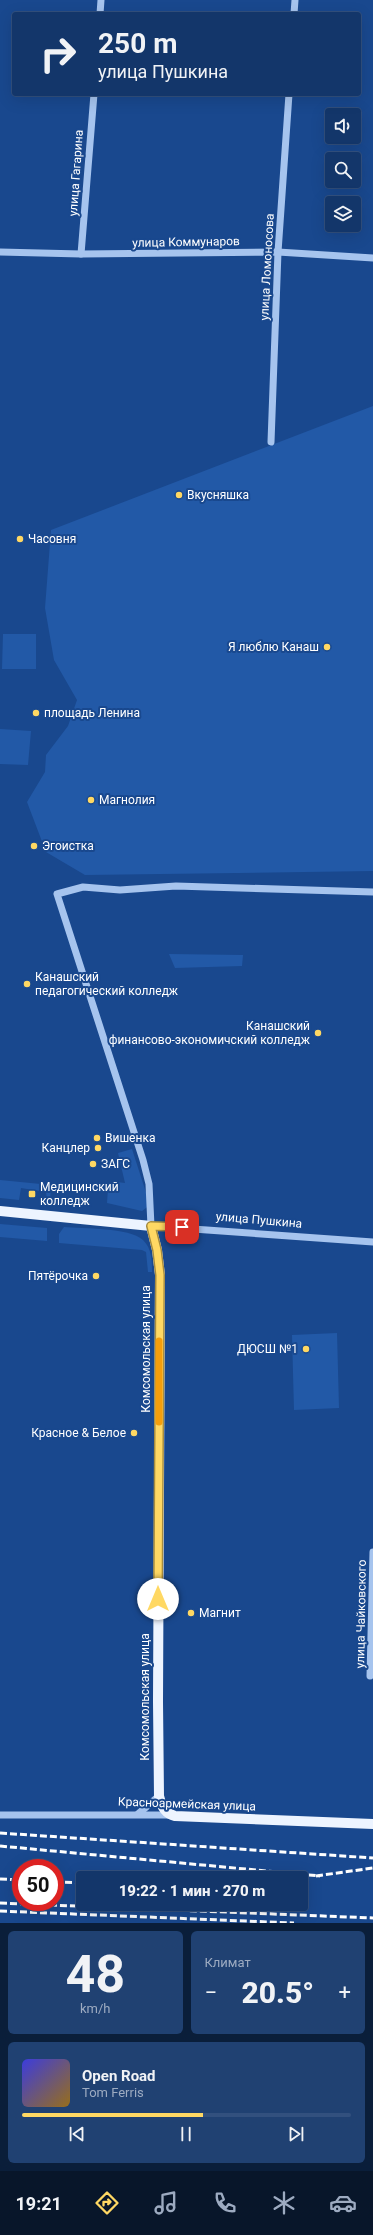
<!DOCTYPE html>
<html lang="ru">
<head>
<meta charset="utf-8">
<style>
  body { margin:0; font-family:Roboto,sans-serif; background:#204172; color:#f1f3f6; height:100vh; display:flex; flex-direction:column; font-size:15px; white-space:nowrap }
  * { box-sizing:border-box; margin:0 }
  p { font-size:13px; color:#9dabc1 }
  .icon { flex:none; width:22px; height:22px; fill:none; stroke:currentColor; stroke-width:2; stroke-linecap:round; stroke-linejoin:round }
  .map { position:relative; height:1923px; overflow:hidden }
  .side { display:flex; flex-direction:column; gap:8px; padding:8px; background:#0a1e3a; flex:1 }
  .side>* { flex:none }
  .guide { position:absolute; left:12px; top:12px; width:349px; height:84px; border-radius:4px; box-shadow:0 4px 16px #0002,0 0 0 1px #32507e; background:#13366a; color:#f1f3f6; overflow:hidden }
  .controls { position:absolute; left:325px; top:108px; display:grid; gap:8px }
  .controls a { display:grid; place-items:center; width:36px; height:36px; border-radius:4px; background:#13366a; box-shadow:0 4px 16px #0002,0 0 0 1px #32507e; font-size:20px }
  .speed { position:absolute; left:12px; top:1859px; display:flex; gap:8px; font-size:20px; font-weight:700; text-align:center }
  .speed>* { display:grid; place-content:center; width:52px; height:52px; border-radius:50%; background:#13366a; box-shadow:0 4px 16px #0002,0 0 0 1px #32507e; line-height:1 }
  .speed .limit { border:6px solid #d22; background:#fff; color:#111 }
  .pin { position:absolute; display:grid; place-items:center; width:34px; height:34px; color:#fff; margin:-17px; border-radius:8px; box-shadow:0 2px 6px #0006 }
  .me { position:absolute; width:44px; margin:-22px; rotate:0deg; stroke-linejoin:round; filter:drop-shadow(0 0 3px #0008) }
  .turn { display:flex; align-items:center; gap:14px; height:84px; padding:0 20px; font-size:18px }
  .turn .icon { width:52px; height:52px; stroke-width:2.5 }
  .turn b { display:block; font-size:28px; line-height:34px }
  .big { font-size:30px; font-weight:800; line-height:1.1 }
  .side .tile { flex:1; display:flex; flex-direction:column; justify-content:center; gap:6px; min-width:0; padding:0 14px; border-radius:6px; background:#204172 }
  .side .dial { align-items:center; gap:0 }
  .dial b { font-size:52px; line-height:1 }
  .song { display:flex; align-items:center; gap:12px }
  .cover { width:48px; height:48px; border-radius:6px; background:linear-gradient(135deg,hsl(240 70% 55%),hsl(40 70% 35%)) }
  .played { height:4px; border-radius:2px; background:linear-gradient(90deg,#ffd863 55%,#32507e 55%) }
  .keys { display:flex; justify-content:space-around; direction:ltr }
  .heat { display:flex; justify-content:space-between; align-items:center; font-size:22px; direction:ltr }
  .side .tiles { flex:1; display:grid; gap:8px; grid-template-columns:1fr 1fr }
  .tile:last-child { grid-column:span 2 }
  .trip { position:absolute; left:76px; top:1871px; width:232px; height:40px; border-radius:4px; background:#13366a; box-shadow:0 4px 16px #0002,0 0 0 1px #32507e; font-weight:800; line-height:40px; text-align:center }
  .menu { display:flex; height:64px; justify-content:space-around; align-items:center; background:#08162a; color:#9dabc1 }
  .menu .icon { width:28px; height:28px }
  .menu .on { color:#ffd863 }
  .menu b { font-size:18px; color:#f1f3f6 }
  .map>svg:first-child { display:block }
  .green { fill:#2259a7 }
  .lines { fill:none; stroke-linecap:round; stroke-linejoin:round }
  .minor { stroke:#a6c4ee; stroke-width:7 }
  .major { stroke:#edf4ff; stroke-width:10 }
  .rail { stroke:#fff; stroke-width:3; stroke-dasharray:7 3; stroke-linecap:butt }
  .route-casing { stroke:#a68c40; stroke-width:10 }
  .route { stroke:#ffd863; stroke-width:7 }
  .slow { stroke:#f59e0b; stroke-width:7 }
  .poi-dot { fill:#ffd863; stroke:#19488e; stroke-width:1.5 }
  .labels { text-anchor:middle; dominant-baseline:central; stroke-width:4; stroke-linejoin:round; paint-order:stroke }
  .street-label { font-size:12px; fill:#fff; stroke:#19488e }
  .poi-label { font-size:12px; fill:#fff; stroke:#19488e; text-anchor:start }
</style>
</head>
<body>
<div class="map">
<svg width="373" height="1923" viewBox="0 0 373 1923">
  <rect width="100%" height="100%" fill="#19488e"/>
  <!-- green -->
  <g class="green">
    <polygon points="373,406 373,871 85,875 46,852 27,802 45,772 46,755 68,726 77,700 54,660 45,608 51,530"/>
    <polygon points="3,634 36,634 36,669 2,669"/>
    <polygon points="0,729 31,731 28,765 0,764"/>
    <polygon points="169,954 243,955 242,966 175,968"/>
    <polygon points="132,1149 150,1205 142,1211 107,1203 108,1188 117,1182 125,1183 118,1153"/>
    <polygon points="0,1180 51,1185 50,1201 47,1201 46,1192 21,1188 19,1200 0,1198"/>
    <polygon points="0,1224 47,1228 47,1241 0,1237"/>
    <path d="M64,1227c19,2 65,0 79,13 9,9 9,20 9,32h-4l-2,-20 -4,-2 -83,-7v-9z"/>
    <polygon points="337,1333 339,1408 294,1410 292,1335"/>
  </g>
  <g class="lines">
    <!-- minor -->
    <g class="minor">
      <polyline points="100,14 101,0"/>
      <polyline points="294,14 295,0"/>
      <polyline points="0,252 81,254 278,252 373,258"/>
      <polyline points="81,254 94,94"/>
      <polyline points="271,442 278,252 289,94"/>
      <polyline points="373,892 176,886 120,890 83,887 57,894 143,1160 149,1184 151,1226 373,1242"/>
      <polyline points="370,1676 373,1552"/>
      <polyline points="138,1814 159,1796"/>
      <polyline points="0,1815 170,1815"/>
    </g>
    <!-- major -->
    <path class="major" d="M0,1211l151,15 6,24 3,25 -2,427 1,94c2,10 6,18 16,20l198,8"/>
    <!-- rail -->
    <g class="rail">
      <polyline points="0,1833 373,1858"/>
      <polyline points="0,1846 320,1876"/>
      <polyline points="316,1876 373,1868"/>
      <polyline points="0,1879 21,1880"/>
      <polyline points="55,1882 83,1883"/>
      <polyline points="0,1903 373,1918"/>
      <polyline points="0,1911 294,1923"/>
    </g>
  </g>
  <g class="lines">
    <!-- route casing -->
    <g class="route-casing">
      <polyline id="route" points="158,1599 160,1275 157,1250 151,1226 182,1227"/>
    </g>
    <!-- route -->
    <use href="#route" class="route"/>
    <!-- slow -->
    <polyline class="slow" points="159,1422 159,1341"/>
  </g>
  <!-- markers -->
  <g class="poi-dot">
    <circle cx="179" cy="495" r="4"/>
    <circle cx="20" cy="539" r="4"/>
    <circle cx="327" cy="647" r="4"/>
    <circle cx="36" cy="713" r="4"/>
    <circle cx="91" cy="800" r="4"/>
    <circle cx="34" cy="846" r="4"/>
    <circle cx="27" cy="984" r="4"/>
    <circle cx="318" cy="1033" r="4"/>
    <circle cx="97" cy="1138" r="4"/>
    <circle cx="98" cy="1148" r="4"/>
    <circle cx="93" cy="1164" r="4"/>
    <rect x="28" y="1190" width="8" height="8" rx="2"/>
    <circle cx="96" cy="1276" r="4"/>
    <circle cx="306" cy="1349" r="4"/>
    <circle cx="134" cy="1433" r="4"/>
    <circle cx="191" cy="1613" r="4"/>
  </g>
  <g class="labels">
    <!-- street labels -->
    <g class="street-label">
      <text transform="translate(76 173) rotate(-86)">улица Гагарина</text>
      <text transform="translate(186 242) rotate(-1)">улица Коммунаров</text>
      <text transform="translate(267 267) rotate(-87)">улица Ломоносова</text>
      <text transform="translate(259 1220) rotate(5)">улица Пушкина</text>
      <text transform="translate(146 1349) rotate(-90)">Комсомольская улица</text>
      <text transform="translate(361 1614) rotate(-89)">улица Чайковского</text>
      <text transform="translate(145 1697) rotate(-90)">Комсомольская улица</text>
      <text transform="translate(187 1804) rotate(2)">Красноармейская улица</text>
    </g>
    <!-- poi labels -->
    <g class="poi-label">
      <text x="187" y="495">Вкусняшка</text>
      <text x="28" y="539">Часовня</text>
      <text x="319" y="647" text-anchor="end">Я люблю Канаш</text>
      <text x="44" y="713">площадь Ленина</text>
      <text x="99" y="800">Магнолия</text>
      <text x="42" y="846">Эгоистка</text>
      <text x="35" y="977">Канашский<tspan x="35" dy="14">педагогический колледж</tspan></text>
      <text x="310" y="1026" text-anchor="end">Канашский<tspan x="310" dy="14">финансово-экономичский колледж</tspan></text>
      <text x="105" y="1138">Вишенка</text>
      <text x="90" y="1148" text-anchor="end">Канцлер</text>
      <text x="101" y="1164">ЗАГС</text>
      <text x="40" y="1187">Медицинский<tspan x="40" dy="14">колледж</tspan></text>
      <text x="88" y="1276" text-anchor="end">Пятёрочка</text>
      <text x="298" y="1349" text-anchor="end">ДЮСШ №1</text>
      <text x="126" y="1433" text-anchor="end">Красное &amp; Белое</text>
      <text x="199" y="1613">Магнит</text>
    </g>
  </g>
</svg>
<div class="controls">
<a><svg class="icon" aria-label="sound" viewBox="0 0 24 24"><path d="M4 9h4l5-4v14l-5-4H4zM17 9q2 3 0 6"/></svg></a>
<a><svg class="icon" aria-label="search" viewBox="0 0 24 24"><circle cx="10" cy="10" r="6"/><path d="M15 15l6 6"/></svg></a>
<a><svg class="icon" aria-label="layers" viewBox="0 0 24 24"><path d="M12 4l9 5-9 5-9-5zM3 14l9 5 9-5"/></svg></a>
</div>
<div class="speed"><div class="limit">50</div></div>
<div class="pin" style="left:182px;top:1227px;background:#d93025"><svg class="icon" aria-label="arrive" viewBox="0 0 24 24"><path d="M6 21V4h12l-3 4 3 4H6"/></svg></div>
<svg class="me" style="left:158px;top:1599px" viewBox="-20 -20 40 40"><circle r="19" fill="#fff"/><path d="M0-13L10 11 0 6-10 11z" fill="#ffd863"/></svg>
<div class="trip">19:22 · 1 мин · 270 m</div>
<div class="guide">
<div class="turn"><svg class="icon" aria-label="right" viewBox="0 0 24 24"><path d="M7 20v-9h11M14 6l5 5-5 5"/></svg><div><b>250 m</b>улица Пушкина</div></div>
</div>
</div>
<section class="side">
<div class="tiles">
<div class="tile dial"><b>48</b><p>km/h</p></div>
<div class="tile"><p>Климат</p>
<div class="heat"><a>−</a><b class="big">20.5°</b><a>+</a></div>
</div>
<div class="tile">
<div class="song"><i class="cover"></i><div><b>Open Road</b><p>Tom Ferris</p></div></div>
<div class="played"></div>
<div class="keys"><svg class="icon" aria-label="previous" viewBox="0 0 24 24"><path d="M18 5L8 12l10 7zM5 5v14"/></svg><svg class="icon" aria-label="pause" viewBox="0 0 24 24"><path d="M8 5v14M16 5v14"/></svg><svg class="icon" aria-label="next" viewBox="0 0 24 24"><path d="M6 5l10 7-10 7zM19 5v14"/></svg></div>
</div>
</div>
</section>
<nav class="menu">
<b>19:21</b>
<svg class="icon on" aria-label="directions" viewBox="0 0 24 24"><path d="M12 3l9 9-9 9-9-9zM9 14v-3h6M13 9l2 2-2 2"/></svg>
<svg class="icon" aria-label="music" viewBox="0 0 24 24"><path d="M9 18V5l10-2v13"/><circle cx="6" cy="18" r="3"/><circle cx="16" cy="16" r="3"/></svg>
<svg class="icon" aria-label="phone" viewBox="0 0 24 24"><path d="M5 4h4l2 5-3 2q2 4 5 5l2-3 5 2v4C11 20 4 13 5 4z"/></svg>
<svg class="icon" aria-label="climate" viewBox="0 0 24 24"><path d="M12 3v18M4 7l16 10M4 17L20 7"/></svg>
<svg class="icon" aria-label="car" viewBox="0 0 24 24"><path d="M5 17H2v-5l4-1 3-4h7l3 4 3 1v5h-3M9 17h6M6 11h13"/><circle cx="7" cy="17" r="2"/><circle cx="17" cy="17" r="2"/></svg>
</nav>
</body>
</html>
